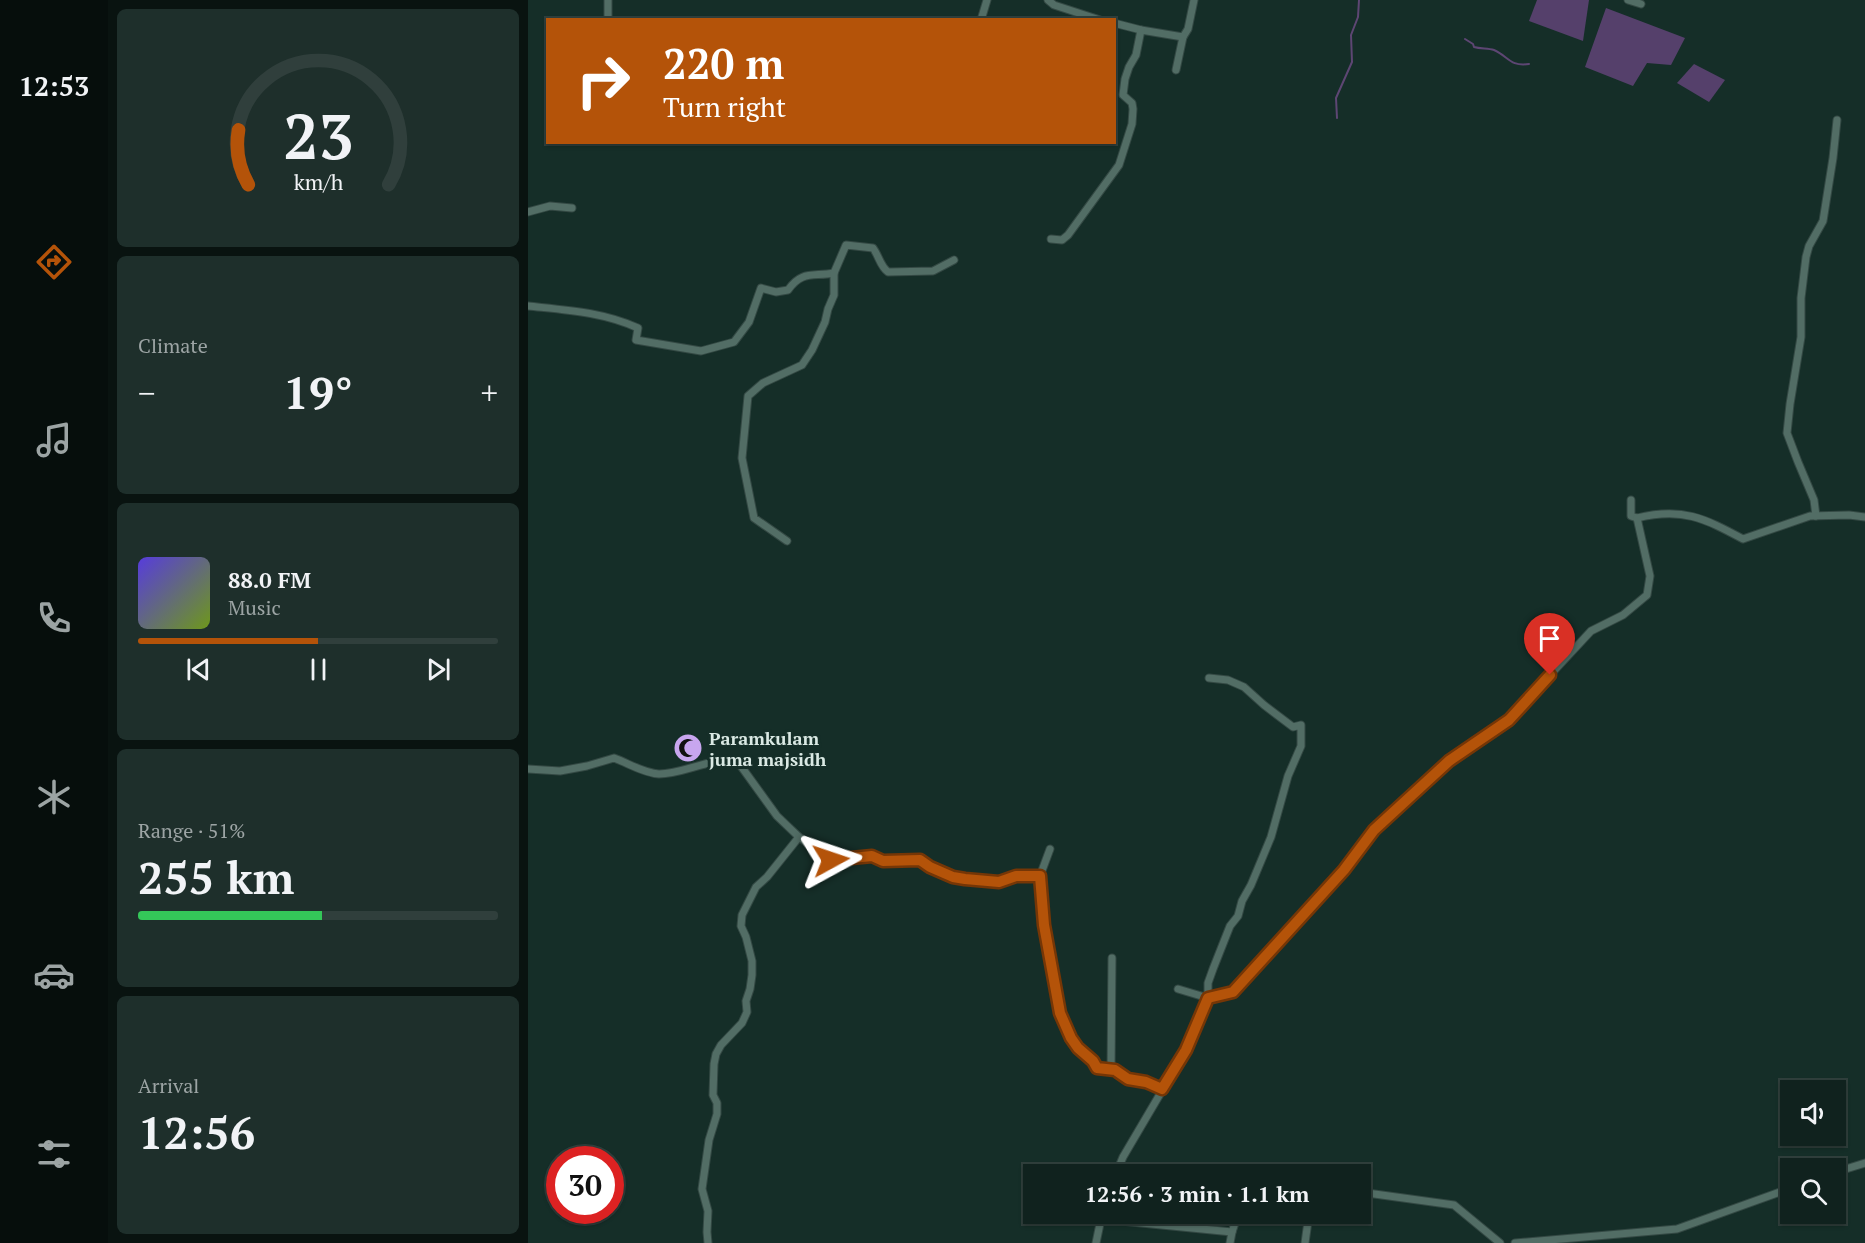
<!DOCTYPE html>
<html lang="en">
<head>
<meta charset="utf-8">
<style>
  body { margin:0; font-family:"PT Serif",serif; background:#1e2f2b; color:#f1f3f6; height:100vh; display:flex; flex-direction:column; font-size:22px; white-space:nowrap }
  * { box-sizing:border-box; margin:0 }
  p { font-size:20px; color:#9ca4a4 }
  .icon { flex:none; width:33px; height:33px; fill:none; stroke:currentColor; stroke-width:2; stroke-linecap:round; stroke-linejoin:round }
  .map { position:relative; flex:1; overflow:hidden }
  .drawer { display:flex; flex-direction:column; gap:9px; padding:9px; background:#091310; width:420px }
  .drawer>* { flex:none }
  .top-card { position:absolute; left:18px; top:18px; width:570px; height:126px; border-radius:0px; box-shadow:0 2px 4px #0004,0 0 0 2px #303f3c; background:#b45309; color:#fff; overflow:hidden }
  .controls { position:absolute; left:1252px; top:1080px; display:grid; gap:12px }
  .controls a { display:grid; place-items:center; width:66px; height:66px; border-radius:0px; background:#10221e; box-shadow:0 2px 4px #0004,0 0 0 2px #303f3c; font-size:30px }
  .speed { position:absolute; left:18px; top:1146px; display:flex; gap:12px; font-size:30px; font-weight:700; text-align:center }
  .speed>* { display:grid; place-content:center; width:78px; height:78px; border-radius:50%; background:#10221e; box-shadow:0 2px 4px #0004,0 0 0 2px #303f3c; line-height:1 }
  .speed .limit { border:9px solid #d22; background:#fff; color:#111 }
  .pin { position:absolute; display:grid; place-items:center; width:51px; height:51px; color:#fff; margin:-62px -26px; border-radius:50% 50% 50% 0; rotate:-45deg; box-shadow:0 0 6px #0007 }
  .pin .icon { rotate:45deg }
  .me { position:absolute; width:66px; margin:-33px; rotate:85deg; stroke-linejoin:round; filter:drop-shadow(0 0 4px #0008) }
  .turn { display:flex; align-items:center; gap:21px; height:126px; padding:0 18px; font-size:27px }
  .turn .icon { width:78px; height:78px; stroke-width:2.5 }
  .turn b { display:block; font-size:42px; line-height:51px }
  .big { font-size:45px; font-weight:700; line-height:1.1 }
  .drawer .tile { flex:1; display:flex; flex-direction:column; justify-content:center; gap:9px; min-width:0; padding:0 21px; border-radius:9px; background:#1e2f2b }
  .drawer .dial { align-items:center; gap:0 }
  .dial svg { height:156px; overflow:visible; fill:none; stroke:#303f3c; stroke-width:7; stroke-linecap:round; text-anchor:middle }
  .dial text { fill:#f1f3f6; stroke:none }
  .song { display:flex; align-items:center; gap:18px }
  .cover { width:72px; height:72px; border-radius:9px; background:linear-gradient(135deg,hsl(250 70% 55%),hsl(80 70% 35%)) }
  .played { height:6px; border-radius:3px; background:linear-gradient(90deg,#b45309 50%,#303f3c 50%) }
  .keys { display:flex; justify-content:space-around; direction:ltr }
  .heat { display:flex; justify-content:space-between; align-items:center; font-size:33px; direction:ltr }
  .charge { height:9px; border-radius:4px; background:linear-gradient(90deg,#34c759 51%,#303f3c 0) }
  .trip { position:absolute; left:495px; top:1164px; width:348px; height:60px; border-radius:0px; background:#10221e; box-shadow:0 2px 4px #0004,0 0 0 2px #303f3c; font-weight:700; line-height:60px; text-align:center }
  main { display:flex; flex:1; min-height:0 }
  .tab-bar { display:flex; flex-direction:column; width:108px; justify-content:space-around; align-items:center; background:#060e0c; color:#9ca4a4 }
  .tab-bar .icon { width:42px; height:42px }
  .tab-bar .on { color:#b45309 }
  .tab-bar b { font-size:27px; color:#f1f3f6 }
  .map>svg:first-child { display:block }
  .green { fill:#55406b }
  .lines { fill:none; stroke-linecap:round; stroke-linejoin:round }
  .stream { stroke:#5d4673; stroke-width:2 }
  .minor-casing { stroke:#344944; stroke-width:9 }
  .minor { stroke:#526d65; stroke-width:7 }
  .route-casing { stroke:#753606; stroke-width:15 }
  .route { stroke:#b45309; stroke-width:10 }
  .labels { text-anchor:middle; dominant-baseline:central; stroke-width:6; stroke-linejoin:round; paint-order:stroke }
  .poi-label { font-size:18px; font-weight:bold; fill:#dae9e4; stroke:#152e28; text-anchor:start }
</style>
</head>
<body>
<main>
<nav class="tab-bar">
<b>12:53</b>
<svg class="icon on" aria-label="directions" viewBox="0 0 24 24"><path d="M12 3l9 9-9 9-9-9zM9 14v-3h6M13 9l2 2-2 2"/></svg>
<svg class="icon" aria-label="music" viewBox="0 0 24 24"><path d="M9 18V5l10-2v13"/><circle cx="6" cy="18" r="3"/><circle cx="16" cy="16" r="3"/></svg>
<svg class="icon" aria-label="phone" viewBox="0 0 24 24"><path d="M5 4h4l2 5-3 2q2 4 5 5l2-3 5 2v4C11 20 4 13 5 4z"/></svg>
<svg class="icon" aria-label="climate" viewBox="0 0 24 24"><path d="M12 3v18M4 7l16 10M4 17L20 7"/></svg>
<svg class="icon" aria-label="car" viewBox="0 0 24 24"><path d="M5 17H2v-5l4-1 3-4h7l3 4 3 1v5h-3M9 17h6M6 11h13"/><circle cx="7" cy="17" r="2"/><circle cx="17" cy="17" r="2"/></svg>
<svg class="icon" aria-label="filters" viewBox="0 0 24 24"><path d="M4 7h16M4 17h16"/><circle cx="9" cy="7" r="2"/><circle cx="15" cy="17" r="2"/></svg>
</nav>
<section class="drawer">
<div class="tile dial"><svg viewBox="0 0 100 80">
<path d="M14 69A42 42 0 1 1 86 69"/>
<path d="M14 69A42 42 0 0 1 9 41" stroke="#b45309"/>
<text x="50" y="56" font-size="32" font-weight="700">23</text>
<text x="50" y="72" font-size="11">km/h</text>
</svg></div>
<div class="tile"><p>Climate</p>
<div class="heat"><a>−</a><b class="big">19°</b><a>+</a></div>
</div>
<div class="tile">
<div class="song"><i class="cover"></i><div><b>88.0 FM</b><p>Music</p></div></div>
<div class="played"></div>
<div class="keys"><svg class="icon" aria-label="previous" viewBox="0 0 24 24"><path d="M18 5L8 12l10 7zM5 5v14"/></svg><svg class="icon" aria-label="pause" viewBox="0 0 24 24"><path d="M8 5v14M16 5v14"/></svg><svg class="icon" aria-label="next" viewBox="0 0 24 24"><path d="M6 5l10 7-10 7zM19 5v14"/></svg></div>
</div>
<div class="tile"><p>Range · 51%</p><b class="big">255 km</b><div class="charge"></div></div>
<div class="tile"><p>Arrival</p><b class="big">12:56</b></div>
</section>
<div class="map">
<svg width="1337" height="1243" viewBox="0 0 1337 1243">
  <rect width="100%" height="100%" fill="#152e28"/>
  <!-- green -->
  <g class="green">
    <polygon points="1009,0 1061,0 1055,41 1001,21"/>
    <polygon points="1078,8 1157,38 1143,65 1119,63 1105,86 1057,67"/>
    <polygon points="1166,64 1197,80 1181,102 1149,83"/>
  </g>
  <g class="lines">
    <!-- stream -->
    <g class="stream">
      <path d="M937,39l8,5 1,3c7,2 14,1 20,3 14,6 16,17 35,14"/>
      <polyline points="809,118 808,98 824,62 823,35 830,17 831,0"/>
    </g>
    <!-- minor casing -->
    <g class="minor-casing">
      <g id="minor">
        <polyline points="80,0 80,20"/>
        <polyline points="520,0 526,5 572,20"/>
        <polyline points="1100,0 1113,4"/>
        <polyline points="453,20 459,0"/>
        <polyline points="586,23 613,30 655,37 660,29 666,0"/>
        <polyline points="648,70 655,37"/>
        <polyline points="0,212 22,206 44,208"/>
        <polyline points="523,239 534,240 540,235 591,165 604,124 605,109 604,103 595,95 597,79 601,67 608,55 613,30"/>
        <path d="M0,306c38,4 75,6 110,22l-2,12 65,11 33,-9 15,-20 12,-34 15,4 12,-2c14,-20 25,-13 46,-17"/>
        <polyline points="1103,500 1103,516 1109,518"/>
        <polyline points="1288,516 1286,500 1270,462 1259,433 1262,404 1273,337 1273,298 1278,257 1281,246 1295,221 1305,158 1309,120"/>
        <path d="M259,541l-33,-23 -12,-60 6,-62 15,-13 39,-18 10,-15 13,-28 3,-13 6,-14v-22l12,-28 27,3c6,8 7,18 15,24l45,-1 21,-11"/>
        <path d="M0,769l32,2 27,-5 27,-8c14,5 29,15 45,16 26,0 53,-18 79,-12l39,54 22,21"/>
        <polyline points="522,849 512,876 516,925 524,967 528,999 532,1013 543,1038 550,1048 565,1061 569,1068 587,1070 600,1079 618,1082 634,1089"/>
        <polyline points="650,989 680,998 680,983 685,969 702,926 710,916 714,901 723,885 743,837 760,776 773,746 773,725 765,727 736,705 716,687 700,680 681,678"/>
        <polyline points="583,1070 584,958"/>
        <polyline points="1308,1172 1337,1163"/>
        <path d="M588,1174l7,-17 63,-107 22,-52 25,-6 111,-122 30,-40 75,-69 59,-41 83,-89 32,-16 24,-20 3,-19 -13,-58c45,-11 67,0 106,21l67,-23 39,-1 16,2"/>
        <polyline points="832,1192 926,1205 972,1243"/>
        <polyline points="573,1219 704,1232 710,1214"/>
        <polyline points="180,1243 179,1232 180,1211 174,1189 181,1140 189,1114 189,1103 185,1095 186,1064 188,1054 193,1045 214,1023 219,1012 218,1001 222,989 224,975 224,961 218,937 213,926 214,915 228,887 239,877 271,837 303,860 344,856 355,861 392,860 402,867 425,877 437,879 471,882 488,876 512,876"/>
        <polyline points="568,1243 574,1214"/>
        <polyline points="702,1243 704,1232"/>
        <polyline points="777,1243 781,1214"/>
        <polyline points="987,1243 1149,1229 1263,1188"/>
      </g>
    </g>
    <!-- minor -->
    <use href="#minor" class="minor"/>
  </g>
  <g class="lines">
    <!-- route casing -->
    <g class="route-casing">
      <polyline id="route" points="303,860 344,856 355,861 392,860 402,867 425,877 437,879 471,882 488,876 512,876 516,925 532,1013 543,1038 550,1048 565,1061 569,1068 587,1070 600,1079 618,1082 634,1089 658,1050 680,998 705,992 816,870 846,830 921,761 981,720 1022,675"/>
    </g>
    <!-- route -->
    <use href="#route" class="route"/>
  </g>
  <!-- icons -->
  <defs>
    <g id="mosque-disc" transform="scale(1.5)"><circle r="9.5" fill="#c8a6ef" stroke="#152e28"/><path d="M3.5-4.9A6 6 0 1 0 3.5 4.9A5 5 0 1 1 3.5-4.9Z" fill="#111"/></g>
  </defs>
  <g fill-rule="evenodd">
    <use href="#mosque-disc" x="160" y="748"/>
  </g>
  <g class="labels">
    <!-- poi labels -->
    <g class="poi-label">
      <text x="181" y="738">Paramkulam<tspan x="181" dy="21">juma majsidh</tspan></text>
    </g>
  </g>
</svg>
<div class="controls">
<a><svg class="icon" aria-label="sound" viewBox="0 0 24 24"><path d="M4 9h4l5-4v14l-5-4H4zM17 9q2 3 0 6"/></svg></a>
<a><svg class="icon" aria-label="search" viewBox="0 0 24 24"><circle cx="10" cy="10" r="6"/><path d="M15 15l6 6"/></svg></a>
</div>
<div class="speed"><div class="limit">30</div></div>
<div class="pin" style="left:1022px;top:675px;background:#d93025"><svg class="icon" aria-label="arrive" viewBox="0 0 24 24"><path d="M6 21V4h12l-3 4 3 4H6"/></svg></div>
<svg class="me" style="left:303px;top:860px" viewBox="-20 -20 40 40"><path d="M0-17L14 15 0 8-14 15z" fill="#b45309" stroke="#fff" stroke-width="4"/></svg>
<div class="trip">12:56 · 3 min · 1.1 km</div>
<div class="top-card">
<div class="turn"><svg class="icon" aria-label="right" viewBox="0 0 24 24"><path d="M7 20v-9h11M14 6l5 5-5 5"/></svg><div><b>220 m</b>Turn right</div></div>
</div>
</div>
</main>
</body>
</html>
